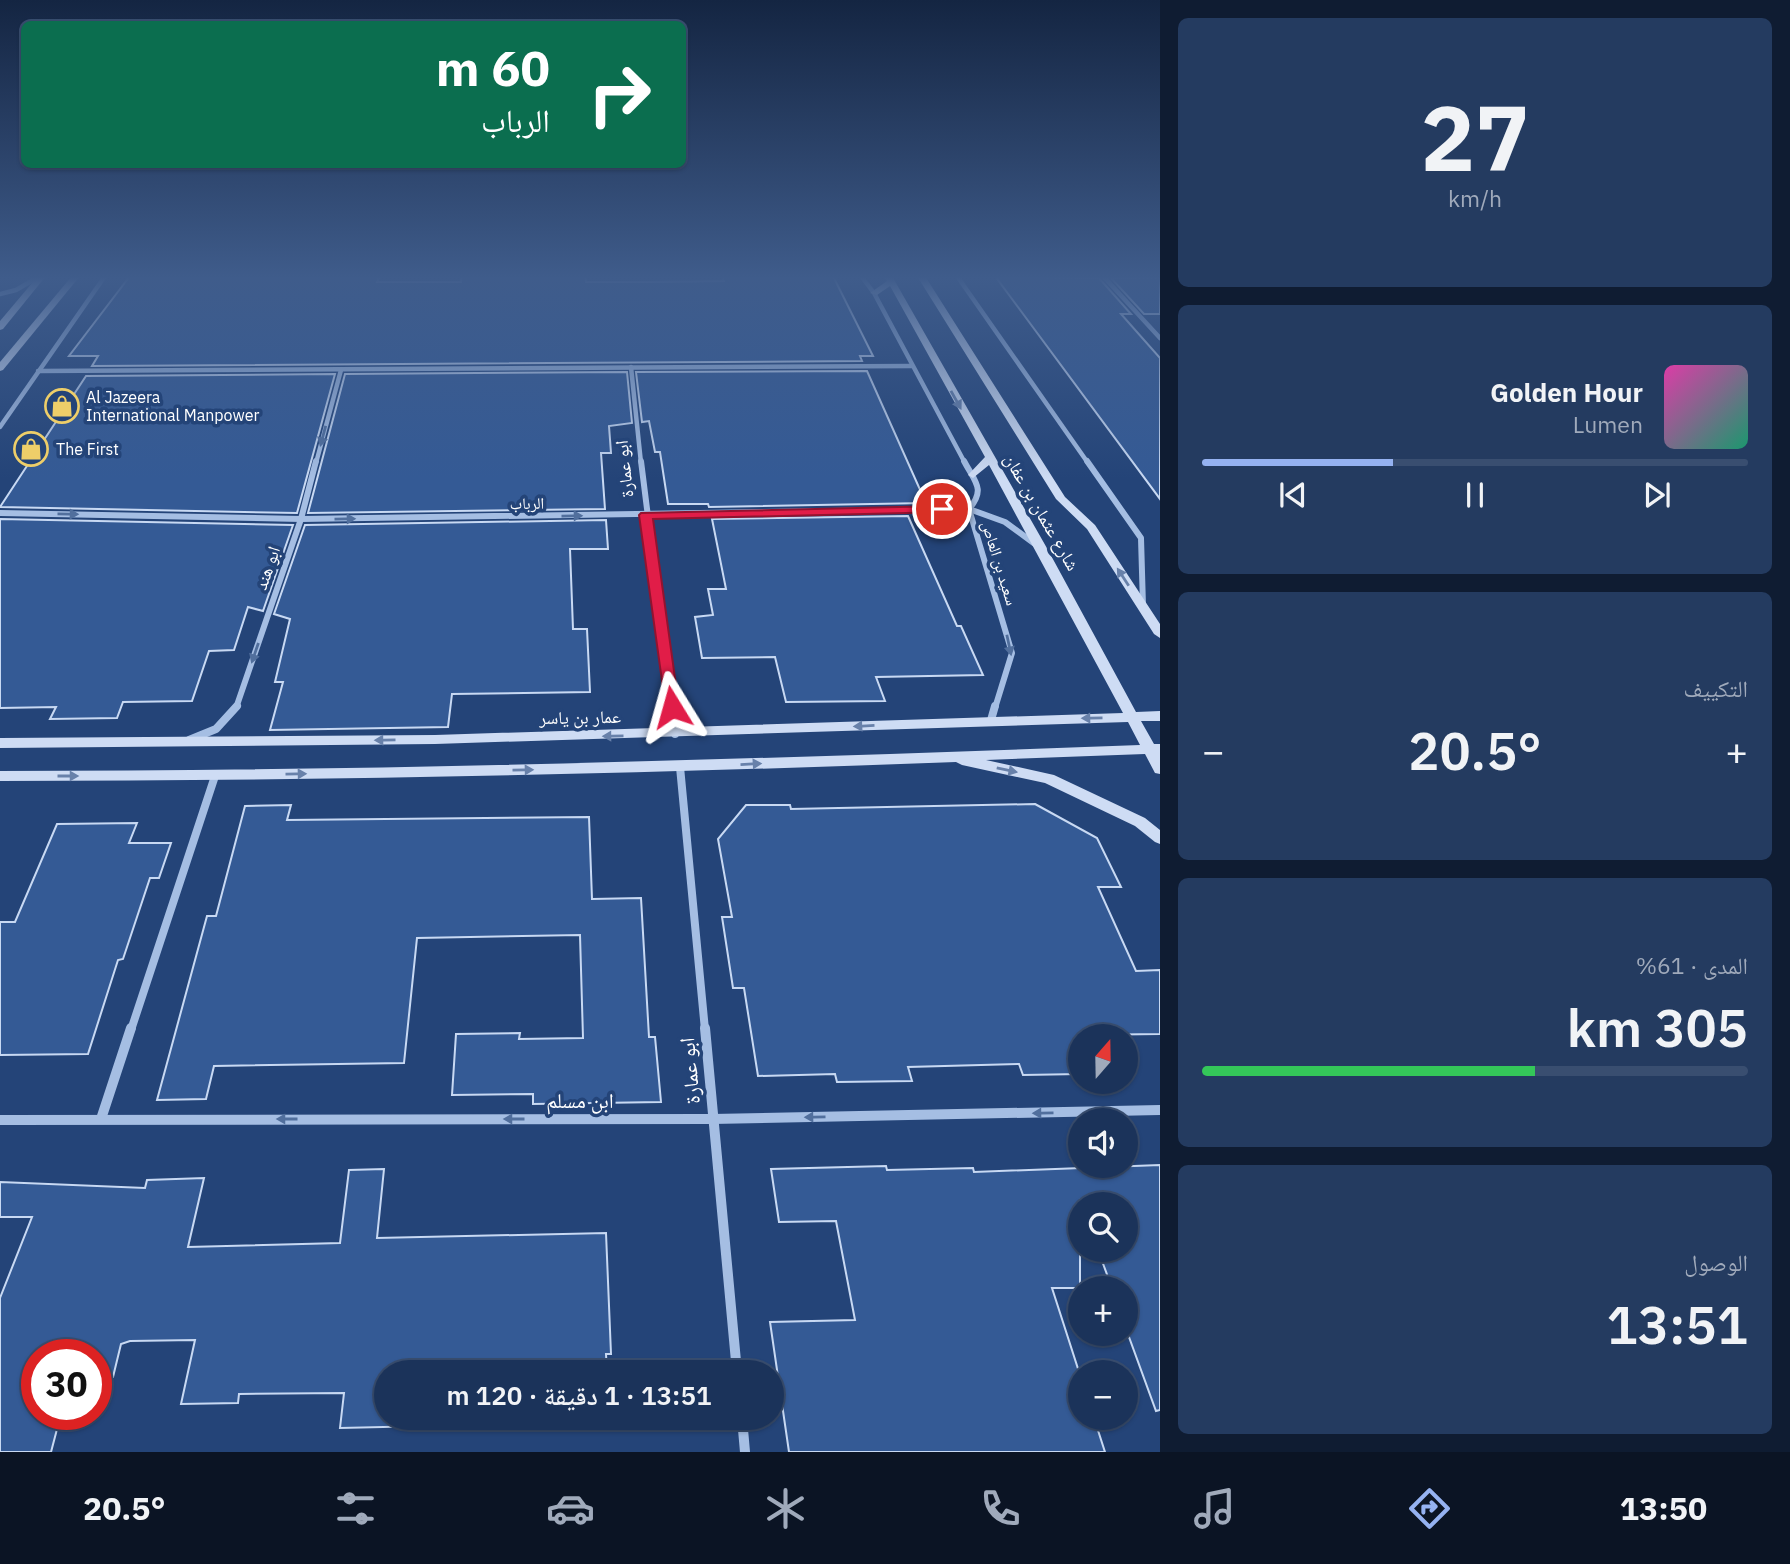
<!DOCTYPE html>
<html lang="ar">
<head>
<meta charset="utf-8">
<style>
  body { margin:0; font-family:"IBM Plex Sans","Noto Naskh Arabic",sans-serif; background:#243b60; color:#f1f3f6; direction:rtl; height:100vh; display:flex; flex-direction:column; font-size:26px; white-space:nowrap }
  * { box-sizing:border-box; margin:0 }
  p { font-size:23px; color:#a0aabb }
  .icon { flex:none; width:38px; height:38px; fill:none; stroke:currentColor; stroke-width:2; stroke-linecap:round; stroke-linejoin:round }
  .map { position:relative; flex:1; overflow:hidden; direction:ltr }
  .sheet { display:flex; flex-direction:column; gap:18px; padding:18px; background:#0f1c32; width:630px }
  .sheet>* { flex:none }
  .banner { position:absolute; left:21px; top:21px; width:665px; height:147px; border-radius:10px; box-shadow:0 2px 5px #0004,0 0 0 2px #394e70; direction:rtl; background:#0b6e4f; color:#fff; overflow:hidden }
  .needle { width:46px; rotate:20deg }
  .fabs { position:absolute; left:1068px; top:1024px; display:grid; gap:14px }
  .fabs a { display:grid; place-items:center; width:70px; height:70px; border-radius:50%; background:#1b335a; box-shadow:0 2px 5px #0004,0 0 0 2px #394e70; font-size:35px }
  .speed { position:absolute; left:21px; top:1339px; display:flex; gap:14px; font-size:35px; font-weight:700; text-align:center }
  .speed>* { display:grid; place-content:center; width:91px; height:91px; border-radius:50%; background:#1b335a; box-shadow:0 2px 5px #0004,0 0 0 2px #394e70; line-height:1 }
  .speed .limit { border:10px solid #d22; background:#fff; color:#111 }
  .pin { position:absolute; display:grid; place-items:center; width:60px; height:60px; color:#fff; margin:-30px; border:4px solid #fff; border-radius:50%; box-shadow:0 2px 7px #0007 }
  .me { position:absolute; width:77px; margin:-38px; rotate:352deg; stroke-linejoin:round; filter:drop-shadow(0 0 5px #0008) }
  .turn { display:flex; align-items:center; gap:24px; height:147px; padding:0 21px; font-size:32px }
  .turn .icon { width:91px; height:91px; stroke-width:2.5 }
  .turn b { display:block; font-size:49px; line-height:60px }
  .big { font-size:52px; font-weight:600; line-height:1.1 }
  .sheet .tile { flex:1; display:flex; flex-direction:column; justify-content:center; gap:10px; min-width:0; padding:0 24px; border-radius:10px; background:#243b60 }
  .sheet .dial { align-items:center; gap:0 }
  .dial b { font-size:91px; line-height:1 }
  .song { display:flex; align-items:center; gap:21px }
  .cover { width:84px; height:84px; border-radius:10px; background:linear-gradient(135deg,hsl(320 70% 55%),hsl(160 70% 35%)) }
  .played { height:7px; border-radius:4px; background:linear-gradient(90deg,#95b2f1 35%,#394e70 35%) }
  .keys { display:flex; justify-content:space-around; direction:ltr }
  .heat { display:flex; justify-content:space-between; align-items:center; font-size:38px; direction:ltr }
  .charge { height:10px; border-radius:5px; background:linear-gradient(90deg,#34c759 61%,#394e70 0) }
  .trip { position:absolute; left:374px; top:1360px; width:410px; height:70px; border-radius:35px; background:#1b335a; box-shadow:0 2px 5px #0004,0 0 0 2px #394e70; font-weight:600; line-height:70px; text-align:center; direction:rtl }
  .tab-bar { display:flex; height:112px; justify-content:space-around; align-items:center; background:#0b1424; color:#a0aabb }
  .tab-bar .icon { width:49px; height:49px }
  .tab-bar .selected { color:#95b2f1 }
  .tab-bar b { font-size:32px; color:#f1f3f6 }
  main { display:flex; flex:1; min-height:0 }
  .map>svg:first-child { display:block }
  .building { fill:#345a95; stroke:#c8d9f3; stroke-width:2 }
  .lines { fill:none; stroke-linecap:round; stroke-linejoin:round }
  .street-far3 { stroke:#a5bee3; stroke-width:4.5 }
  .street-far2 { stroke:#a5bee3; stroke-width:6 }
  .street-far1 { stroke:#a5bee3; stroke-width:8 }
  .street { stroke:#a5bee3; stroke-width:10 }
  .secondary { fill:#cedcf4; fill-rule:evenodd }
  .oneway { fill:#6881aa }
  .oneway2 { fill:#516f9d }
  .route { fill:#e11d48; stroke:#92132f; stroke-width:2 }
  .labels { text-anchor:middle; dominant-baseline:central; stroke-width:7; stroke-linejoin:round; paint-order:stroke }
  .far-poi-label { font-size:16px; fill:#fff; stroke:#244478; text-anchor:start }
  .far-street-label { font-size:16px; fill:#fff; stroke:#244478 }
  .street-label { font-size:18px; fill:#fff; stroke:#244478 }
  .near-street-label { font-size:21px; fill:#fff; stroke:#244478 }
</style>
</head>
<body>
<main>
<section class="sheet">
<div class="tile dial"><b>27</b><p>km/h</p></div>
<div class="tile">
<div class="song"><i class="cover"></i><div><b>Golden Hour</b><p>Lumen</p></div></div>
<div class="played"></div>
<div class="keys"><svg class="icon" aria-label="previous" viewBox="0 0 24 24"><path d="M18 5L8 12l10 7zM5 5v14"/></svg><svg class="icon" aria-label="pause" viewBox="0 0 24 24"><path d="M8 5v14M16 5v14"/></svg><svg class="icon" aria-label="next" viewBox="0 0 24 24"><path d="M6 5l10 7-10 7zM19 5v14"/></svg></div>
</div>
<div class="tile"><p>التكييف</p>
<div class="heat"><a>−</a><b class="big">20.5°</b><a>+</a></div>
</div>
<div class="tile"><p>المدى · 61%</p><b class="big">305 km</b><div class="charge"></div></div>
<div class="tile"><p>الوصول</p><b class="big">13:51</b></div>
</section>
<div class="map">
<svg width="1160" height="1452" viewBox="0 0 1160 1452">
  <rect width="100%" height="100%" fill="#244478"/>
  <!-- building -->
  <g class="building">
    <polygon points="130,276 380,276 377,282 461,282 462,276 586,276 586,282 651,282 724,281 722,276 833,276 873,356 860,356 862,361 92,366 98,356 69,356"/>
    <polygon points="995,276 1099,278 1131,314 1121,314 1160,358 1160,499"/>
    <polygon points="1160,277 1160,314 1144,314 1111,278"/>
    <polygon points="867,371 926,503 709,507 708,504 668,504 660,452 655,452 649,421 642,422 636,372"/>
    <polygon points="627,372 632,423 609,426 611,453 601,453 605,509 308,513 345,374"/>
    <polygon points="335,374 297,513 0,507 86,376"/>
    <polygon points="908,516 957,626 961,626 983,675 876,677 885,701 786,702 775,657 702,658 695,617 713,615 708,589 726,589 712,519"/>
    <polygon points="0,519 293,525 263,611 248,607 234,650 209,651 192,701 123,702 117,718 50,719 56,707 0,708"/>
    <polygon points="606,520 608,549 570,549 573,629 587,629 590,692 452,694 448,727 270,730 283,682 275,682 290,619 274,614 305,525"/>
    <polygon points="1035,804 1097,838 1121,887 1098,887 1136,971 1160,970 1160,1034 1080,1035 1080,1074 1023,1075 1019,1064 908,1067 912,1081 837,1082 835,1074 758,1076 744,988 733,988 722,917 732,917 718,839 746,805 790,805 791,809"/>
    <polygon points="291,805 287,820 589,817 592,899 641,898 649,1037 655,1037 661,1102 533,1104 533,1094 452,1095 456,1034 520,1033 519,1039 583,1038 580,935 417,938 404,1063 214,1066 206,1099 157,1100 207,916 216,916 245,806"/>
    <polygon points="137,823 129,843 171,843 159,878 150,878 123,959 118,960 88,1054 0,1055 0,922 15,922 57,824"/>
    <polygon points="1160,1165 1160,1410 1156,1411 1125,1326 1125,1288 1112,1288 1098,1250 1125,1250 1125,1204 1082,1204 1080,1199 1080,1288 1052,1288 1080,1375 1080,1418 1094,1418 1105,1452 789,1452 770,1322 855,1320 836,1221 779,1222 771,1169 886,1166 887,1170 973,1168 974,1172"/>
    <polygon points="384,1169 377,1238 606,1233 611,1354 606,1354 607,1372 387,1372 387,1418 608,1418 609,1424 471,1429 471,1425 340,1428 344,1393 239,1394 238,1403 181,1404 195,1340 130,1341 121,1344 113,1377 96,1377 96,1354 37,1354 37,1414 61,1414 51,1452 0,1452 0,1298 32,1217 0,1217 0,1182 145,1188 147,1180 204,1178 188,1247 340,1243 349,1170"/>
  </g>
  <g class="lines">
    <!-- street-far3 -->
    <g class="street-far3">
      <polyline points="861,276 874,293 965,463"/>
      <polyline points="957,276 1088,463"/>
      <polyline points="1103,276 1160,338"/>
      <polyline points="0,294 16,290 40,276"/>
      <polyline points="631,367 641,463"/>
      <polyline points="38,371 912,366"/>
      <polyline points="0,427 105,276"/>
      <polyline points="316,463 341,370"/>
    </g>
    <!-- street-far2 -->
    <g class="street-far2">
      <polyline points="641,461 672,708"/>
      <path d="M964,461c11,21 22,28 5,48l43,144 -17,55"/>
      <polyline points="1087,461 1141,538 1143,606"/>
      <polyline points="0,513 301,519 969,509 1005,522 1035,544"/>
      <polyline points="236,708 301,519 316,461"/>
    </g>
    <!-- street-far1 -->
    <g class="street-far1">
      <polyline points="671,706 675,734"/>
      <polyline points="991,720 995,706"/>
      <polyline points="189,740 216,729 237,706"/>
      <polyline points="680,767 705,1030"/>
      <polyline points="131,1030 215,776"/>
    </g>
    <!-- street -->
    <g class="street">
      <polyline points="705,1028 737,1372"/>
      <polyline points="101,1119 131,1028"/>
      <polyline points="0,1120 712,1119 1160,1110"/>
      <polyline points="742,1418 745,1452"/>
    </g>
    <!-- secondary -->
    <g class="secondary">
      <polygon points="38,276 46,276 3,329 0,330 0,321"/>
      <polygon points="72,276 80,276 3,370 0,371 0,362"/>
      <path d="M884,276h8l156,274 88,162 24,-1v10h-19l13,23h6v30l-5,-1 -10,-19 -159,6 68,15 91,43 15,12v14l-5,-2 -20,-16 -90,-43 -83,-18 -6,-3c-319,12 -637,19 -956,19v-10c380,0 760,-12 1140,-26l-12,-23 -693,22 -435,4v-10l435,-3 688,-22 -134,-248 -16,13 -5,-3 17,-18 -95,-171 -13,9 -7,-2 17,-12z"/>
      <polygon points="917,276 925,276 1065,497 1095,525 1160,624 1160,638 1154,634 1087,529 1056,499"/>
    </g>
  </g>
  <!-- one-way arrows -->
  <defs><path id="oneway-solid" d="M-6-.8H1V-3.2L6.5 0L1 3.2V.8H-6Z" transform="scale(1.75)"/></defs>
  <g class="oneway">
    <use href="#oneway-solid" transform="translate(956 400) rotate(61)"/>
    <use href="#oneway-solid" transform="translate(1123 577) rotate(-123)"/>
    <use href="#oneway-solid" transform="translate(1092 718) rotate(179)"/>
    <use href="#oneway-solid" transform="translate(864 726) rotate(177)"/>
    <use href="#oneway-solid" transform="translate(613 736) rotate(179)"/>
    <use href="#oneway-solid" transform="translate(385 740) rotate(179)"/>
    <use href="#oneway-solid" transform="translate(751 764) rotate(-3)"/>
    <use href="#oneway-solid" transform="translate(523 770) rotate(-1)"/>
    <use href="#oneway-solid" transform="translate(1007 770) rotate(12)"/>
    <use href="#oneway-solid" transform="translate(296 774) rotate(-1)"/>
    <use href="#oneway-solid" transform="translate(68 776)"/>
  </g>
  <g class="oneway2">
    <use href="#oneway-solid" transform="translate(323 436) rotate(105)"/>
    <use href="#oneway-solid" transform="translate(68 514) rotate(1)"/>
    <use href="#oneway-solid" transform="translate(572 516) rotate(-1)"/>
    <use href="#oneway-solid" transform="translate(345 519) rotate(-1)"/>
    <use href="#oneway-solid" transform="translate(1009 645) rotate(78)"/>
    <use href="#oneway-solid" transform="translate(255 653) rotate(109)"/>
    <use href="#oneway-solid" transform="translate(1043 1113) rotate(179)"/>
    <use href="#oneway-solid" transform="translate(815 1117) rotate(179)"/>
    <use href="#oneway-solid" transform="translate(287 1119) rotate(-180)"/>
    <use href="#oneway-solid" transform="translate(514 1119) rotate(-180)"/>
  </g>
  <!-- sky -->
  <linearGradient id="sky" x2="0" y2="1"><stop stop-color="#142542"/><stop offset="0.58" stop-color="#3f5c8b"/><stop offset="1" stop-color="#3f5c8b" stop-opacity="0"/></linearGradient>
  <rect width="1160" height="479" fill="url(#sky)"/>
  <!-- route -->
  <polygon class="route" points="942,506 947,507 947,512 653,519 679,707 672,712 666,710 639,515 641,513"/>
  <!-- icons -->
  <defs>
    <g id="shop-ring" transform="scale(1.75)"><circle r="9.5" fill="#244478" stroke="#eece69" stroke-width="1.5"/><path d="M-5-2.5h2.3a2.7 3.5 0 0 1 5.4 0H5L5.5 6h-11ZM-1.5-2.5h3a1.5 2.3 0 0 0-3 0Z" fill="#eece69"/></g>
  </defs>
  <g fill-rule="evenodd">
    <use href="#shop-ring" x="62" y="406"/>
    <use href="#shop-ring" x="31" y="449"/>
  </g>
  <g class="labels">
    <!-- far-poi labels -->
    <g class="far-poi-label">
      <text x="86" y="397">Al Jazeera<tspan x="86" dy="18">International Manpower</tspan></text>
      <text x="56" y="449">The First</text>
    </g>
    <!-- far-street labels -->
    <g class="far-street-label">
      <text transform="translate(527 503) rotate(-1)">الرباب</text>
      <text transform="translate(1000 563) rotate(73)">سعيد بن العاص</text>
    </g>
    <!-- street labels -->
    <g class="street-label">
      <text transform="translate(624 469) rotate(-96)">ابو عمارة</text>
      <text transform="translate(1042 512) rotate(60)">شارع عثمان بن عفان</text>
      <text transform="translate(267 568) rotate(-71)">ابو هند</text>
      <text transform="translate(580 717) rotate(-1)">عمار بن ياسر</text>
    </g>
    <!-- near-street labels -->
    <g class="near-street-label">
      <text transform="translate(689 1071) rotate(-95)">ابو عمارة</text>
      <text x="580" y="1100">ابن مسلم</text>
    </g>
  </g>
</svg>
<div class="fabs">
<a><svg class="needle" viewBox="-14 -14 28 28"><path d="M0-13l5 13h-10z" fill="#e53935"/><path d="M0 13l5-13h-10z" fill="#a0aabb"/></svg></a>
<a><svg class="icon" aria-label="sound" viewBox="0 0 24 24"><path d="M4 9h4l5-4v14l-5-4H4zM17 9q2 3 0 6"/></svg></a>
<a><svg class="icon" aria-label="search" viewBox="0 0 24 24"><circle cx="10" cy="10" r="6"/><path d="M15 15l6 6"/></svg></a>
<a>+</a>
<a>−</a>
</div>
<div class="speed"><div class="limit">30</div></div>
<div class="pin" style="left:942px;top:509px;background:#d93025"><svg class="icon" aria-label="arrive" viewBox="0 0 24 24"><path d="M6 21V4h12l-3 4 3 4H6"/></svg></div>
<svg class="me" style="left:672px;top:707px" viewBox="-20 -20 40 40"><path d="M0-17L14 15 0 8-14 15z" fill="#e11d48" stroke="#fff" stroke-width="4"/></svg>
<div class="trip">13:51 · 1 دقيقة · 120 m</div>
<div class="banner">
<div class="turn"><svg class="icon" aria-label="right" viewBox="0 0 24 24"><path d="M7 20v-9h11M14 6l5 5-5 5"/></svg><div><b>60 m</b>الرباب</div></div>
</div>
</div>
</main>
<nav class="tab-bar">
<b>13:50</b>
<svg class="icon selected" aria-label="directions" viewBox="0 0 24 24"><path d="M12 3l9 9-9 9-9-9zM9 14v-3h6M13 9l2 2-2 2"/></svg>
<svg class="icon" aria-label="music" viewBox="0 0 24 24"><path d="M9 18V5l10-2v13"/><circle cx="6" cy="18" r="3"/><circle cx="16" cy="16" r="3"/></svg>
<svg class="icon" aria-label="phone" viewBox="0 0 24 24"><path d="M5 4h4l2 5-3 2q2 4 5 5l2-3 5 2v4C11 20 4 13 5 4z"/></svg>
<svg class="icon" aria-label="climate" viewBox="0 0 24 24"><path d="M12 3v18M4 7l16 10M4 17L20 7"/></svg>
<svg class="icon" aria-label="car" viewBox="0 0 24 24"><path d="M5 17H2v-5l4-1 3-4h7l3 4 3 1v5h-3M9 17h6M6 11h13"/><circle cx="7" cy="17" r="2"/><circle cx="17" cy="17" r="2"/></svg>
<svg class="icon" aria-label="filters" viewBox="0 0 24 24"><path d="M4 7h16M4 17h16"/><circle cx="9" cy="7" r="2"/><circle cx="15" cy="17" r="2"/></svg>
<b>20.5°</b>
</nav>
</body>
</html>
